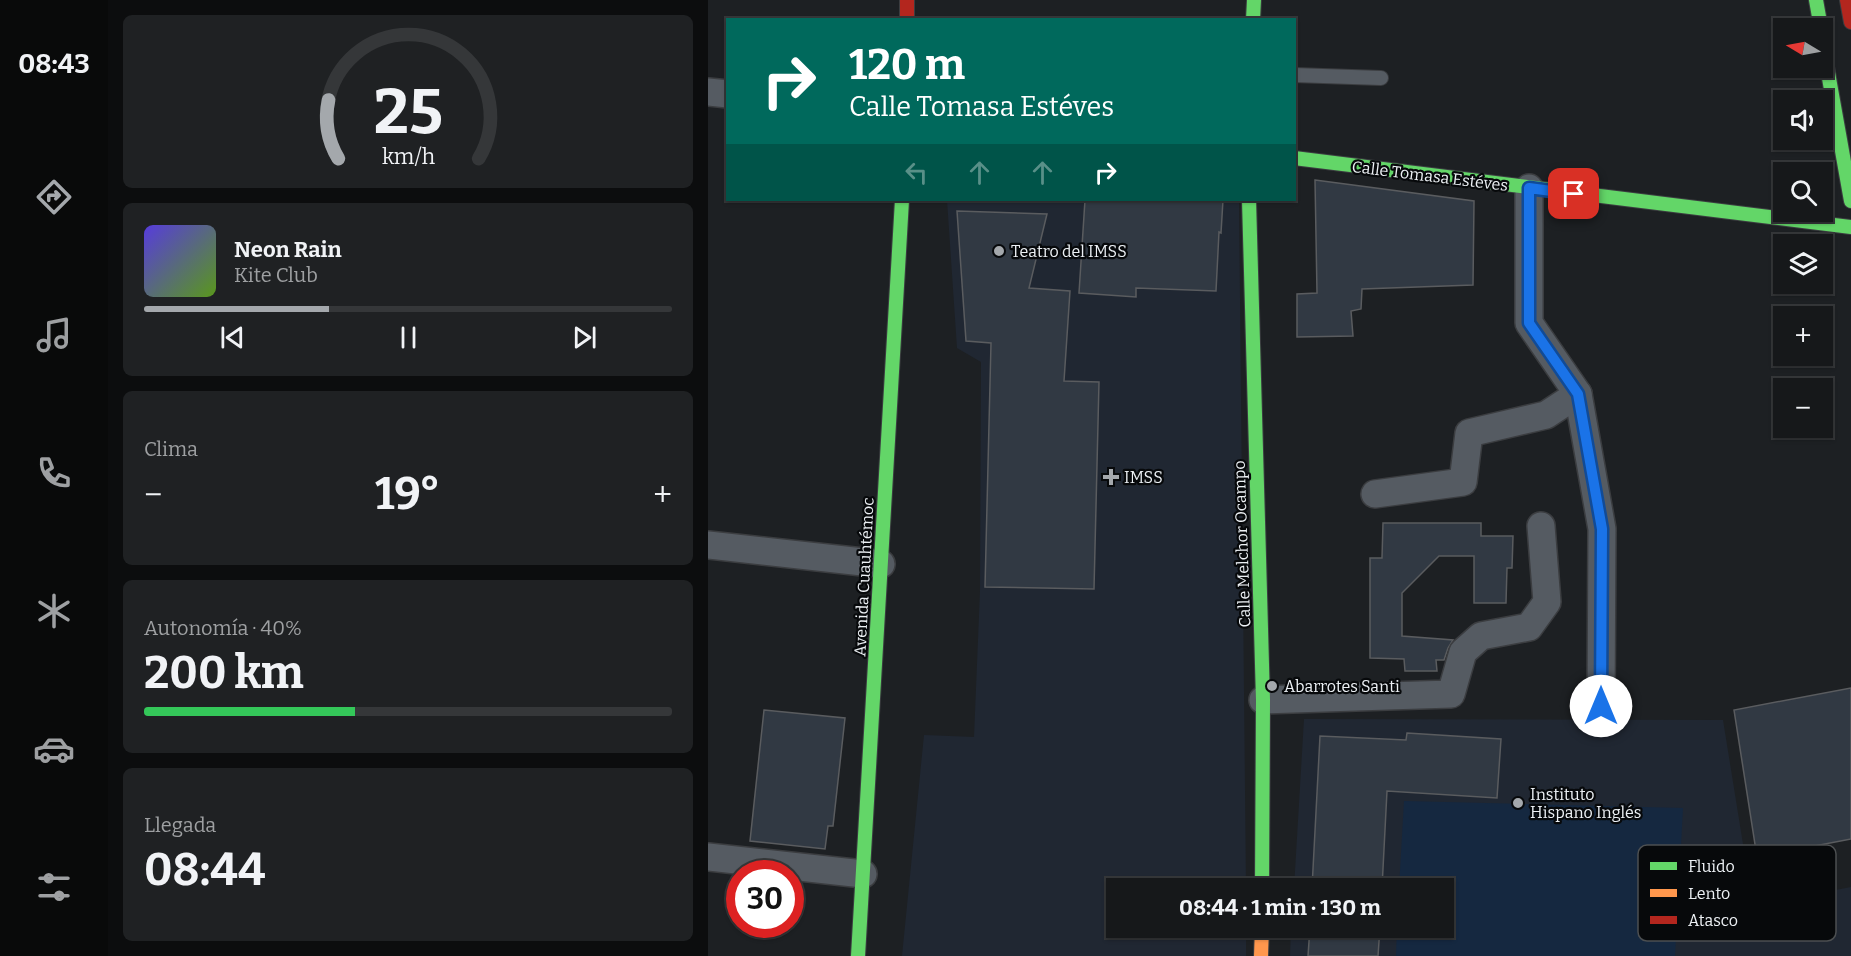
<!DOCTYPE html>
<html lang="es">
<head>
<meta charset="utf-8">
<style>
  body { margin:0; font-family:Bitter,serif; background:#1f2123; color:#f1f3f6; height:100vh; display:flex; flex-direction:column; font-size:22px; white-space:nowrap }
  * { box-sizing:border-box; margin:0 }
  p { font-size:20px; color:#9ea0a2 }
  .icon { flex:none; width:33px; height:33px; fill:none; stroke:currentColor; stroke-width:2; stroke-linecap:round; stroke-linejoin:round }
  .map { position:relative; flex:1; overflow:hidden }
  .drawer { display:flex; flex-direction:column; gap:15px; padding:15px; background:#0c0d0e; width:600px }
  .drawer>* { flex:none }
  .guide { position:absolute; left:18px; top:18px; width:570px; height:183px; border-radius:0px; box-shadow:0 2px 4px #0004,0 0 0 2px #353739; background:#00695c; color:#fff; overflow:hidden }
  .needle { width:39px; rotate:280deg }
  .buttons { position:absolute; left:1065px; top:18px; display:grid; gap:12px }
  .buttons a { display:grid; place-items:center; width:60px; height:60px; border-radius:0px; background:#16181a; box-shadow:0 2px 4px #0004,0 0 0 2px #353739; font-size:30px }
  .speed { position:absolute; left:18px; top:860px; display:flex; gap:12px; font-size:30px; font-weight:700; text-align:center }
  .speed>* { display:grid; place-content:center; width:78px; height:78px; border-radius:50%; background:#16181a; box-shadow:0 2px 4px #0004,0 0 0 2px #353739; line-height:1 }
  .speed .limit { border:9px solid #d22; background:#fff; color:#111 }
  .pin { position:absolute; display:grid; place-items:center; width:51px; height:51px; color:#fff; margin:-26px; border-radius:12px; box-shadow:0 3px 9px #0006 }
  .me { position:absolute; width:66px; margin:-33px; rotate:0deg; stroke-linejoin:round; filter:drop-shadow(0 0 4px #0008) }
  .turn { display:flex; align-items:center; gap:21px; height:126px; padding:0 24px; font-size:27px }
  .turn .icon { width:78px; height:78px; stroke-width:2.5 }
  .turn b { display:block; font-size:42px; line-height:51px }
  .lanes { display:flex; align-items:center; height:57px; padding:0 24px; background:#0003; justify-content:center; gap:30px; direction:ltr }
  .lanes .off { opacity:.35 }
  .big { font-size:45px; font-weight:700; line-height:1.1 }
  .drawer .widget { flex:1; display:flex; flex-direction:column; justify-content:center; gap:9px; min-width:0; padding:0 21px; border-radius:9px; background:#1f2123 }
  .drawer .dial { align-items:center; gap:0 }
  .dial svg { height:156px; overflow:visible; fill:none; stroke:#353739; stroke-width:7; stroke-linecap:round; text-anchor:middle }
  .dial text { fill:#f1f3f6; stroke:none }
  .song { display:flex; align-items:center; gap:18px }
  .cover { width:72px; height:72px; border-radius:9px; background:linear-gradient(135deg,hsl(250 70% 55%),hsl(90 70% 35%)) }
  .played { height:6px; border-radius:3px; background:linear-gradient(90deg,#a4a8ac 35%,#353739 35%) }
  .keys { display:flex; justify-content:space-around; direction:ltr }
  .heat { display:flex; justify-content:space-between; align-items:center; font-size:33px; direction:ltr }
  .charge { height:9px; border-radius:4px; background:linear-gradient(90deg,#34c759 40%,#353739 0) }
  .trip { position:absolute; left:398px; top:878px; width:348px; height:60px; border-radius:0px; background:#16181a; box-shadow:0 2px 4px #0004,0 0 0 2px #353739; font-weight:700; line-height:60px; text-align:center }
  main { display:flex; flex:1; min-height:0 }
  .dock { display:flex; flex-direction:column; width:108px; justify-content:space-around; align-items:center; background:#090a0a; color:#9ea0a2 }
  .dock .icon { width:42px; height:42px }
  .dock .selected { color:#a4a8ac }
  .dock b { font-size:27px; color:#f1f3f6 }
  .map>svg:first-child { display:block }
  .built { fill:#202732 }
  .green { fill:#152840 }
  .building { fill:#313943; stroke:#5a5c5f; stroke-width:1.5 }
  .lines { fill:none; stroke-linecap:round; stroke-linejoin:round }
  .lane-casing { stroke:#3b3d40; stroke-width:16 }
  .street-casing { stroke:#3b3d40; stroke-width:30 }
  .fast-casing { stroke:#3b3d40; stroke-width:16 }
  .slow-casing { stroke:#3b3d40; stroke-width:16 }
  .jam-casing { stroke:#3b3d40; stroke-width:16 }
  .lane { stroke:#555b62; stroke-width:14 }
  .street { stroke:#555b62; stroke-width:27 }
  .fast { stroke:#63d668; stroke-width:14 }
  .slow { stroke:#ff974d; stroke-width:14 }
  .jam { stroke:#b3261e; stroke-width:14 }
  .route-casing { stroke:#114b97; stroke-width:15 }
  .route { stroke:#1a73e8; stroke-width:10 }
  .poi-dot { fill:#a4a8ac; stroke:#07090b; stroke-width:2 }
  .labels { text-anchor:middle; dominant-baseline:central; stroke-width:4.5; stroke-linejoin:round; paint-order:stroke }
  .street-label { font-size:16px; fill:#edf1f5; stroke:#07090b }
  .poi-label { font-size:16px; fill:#edf1f5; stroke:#07090b; text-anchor:start }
  .key { fill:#07090b; stroke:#4c4f51; stroke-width:1.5 }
  .key-label { font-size:16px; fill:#edf1f5 }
</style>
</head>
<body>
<main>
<nav class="dock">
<b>08:43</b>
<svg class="icon selected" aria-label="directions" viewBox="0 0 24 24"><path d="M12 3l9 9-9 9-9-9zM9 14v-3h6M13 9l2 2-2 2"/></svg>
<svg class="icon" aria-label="music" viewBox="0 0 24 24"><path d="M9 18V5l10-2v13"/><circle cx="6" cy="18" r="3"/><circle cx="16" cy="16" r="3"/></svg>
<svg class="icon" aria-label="phone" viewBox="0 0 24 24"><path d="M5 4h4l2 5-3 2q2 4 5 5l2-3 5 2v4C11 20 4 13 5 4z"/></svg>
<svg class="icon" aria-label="climate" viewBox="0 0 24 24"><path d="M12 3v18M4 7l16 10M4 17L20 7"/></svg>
<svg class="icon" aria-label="car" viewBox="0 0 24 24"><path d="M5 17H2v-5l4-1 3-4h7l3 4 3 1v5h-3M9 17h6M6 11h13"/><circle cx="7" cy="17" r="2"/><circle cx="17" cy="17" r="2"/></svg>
<svg class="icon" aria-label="filters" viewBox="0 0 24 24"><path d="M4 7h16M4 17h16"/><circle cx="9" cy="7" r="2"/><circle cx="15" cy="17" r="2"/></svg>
</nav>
<section class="drawer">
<div class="widget dial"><svg viewBox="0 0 100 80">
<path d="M14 69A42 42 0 1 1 86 69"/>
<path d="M14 69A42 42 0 0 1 9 39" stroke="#a4a8ac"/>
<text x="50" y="56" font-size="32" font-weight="700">25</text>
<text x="50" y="72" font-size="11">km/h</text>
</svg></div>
<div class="widget">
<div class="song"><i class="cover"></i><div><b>Neon Rain</b><p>Kite Club</p></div></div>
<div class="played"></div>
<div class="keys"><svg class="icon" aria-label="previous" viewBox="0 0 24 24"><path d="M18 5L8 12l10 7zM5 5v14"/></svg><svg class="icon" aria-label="pause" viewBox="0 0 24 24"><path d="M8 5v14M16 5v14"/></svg><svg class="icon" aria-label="next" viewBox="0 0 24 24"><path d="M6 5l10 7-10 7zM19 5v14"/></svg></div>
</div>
<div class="widget"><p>Clima</p>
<div class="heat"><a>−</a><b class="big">19°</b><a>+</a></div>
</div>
<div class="widget"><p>Autonomía · 40%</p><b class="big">200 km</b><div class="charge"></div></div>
<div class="widget"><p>Llegada</p><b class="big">08:44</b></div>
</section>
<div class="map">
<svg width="1143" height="956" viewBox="0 0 1143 956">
  <rect width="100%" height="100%" fill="#1d2023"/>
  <!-- built -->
  <g class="built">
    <polygon points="239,200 531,200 538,888 408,888 408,927 538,927 538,956 194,956 216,735 266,737 272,591 273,362 249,348"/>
    <polygon points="596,719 1015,720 1045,906 1143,887 1143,956 582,956 583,927 735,927 735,888 586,888"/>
  </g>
  <!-- green -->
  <polygon class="green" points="696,801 975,808 967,956 688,956 689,927 735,927 735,888 691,888"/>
  <!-- building -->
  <g class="building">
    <polygon points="607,180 766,201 765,285 654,289 653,309 643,311 645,336 589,337 589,294 609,293"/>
    <polygon points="377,200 515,200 513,233 511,232 508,291 428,288 428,297 371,293"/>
    <polygon points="249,211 339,214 321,288 362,291 356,381 391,382 386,589 277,587 283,343 258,341"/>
    <polygon points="675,523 773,523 773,536 805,536 804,568 799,568 798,603 766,603 766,556 731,556 694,593 694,636 745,640 740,648 736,660 728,660 729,671 697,671 696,659 662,658 662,558 674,558"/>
    <polygon points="1143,688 1143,839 1049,857 1026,710"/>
    <polygon points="56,710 137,718 125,826 120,826 117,849 42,841"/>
    <polygon points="699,733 793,739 789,798 679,791 674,888 604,888 612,736 698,740"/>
    <polygon points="602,927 672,927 670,956 600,956"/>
  </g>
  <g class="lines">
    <!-- lane casing -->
    <g class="lane-casing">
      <polyline id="lane" points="586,75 673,78"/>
    </g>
    <!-- street casing -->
    <g class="street-casing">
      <g id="street">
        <polyline points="0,92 20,94"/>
        <polyline points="821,188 821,323 870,394 894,529 893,706"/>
        <polyline points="667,494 755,482 761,433 838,415 870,394"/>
        <polyline points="0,545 173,564"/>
        <polyline points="555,700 743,694 755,652 773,636 821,627 839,602 833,526"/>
        <polyline points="0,857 155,874"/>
      </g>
    </g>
    <!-- fast casing -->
    <g class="fast-casing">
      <g id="fast">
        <polyline points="1108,0 1113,28"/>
        <polyline points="545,20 546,0"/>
        <polyline points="1114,39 1143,201"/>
        <polyline points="586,158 1143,227"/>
        <polyline points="541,200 555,700 554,888"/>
        <polyline points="150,956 194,200"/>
      </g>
    </g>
    <!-- slow casing -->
    <g class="slow-casing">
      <polyline id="slow" points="553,956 554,927"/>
    </g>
    <!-- jam casing -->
    <g class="jam-casing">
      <g id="jam">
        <polyline points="199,0 199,20"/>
        <polyline points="1139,0 1143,22"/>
      </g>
    </g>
    <!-- lane -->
    <use href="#lane" class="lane"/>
    <!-- street -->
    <use href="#street" class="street"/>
    <!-- fast -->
    <use href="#fast" class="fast"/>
    <!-- slow -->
    <use href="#slow" class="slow"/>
    <!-- jam -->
    <use href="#jam" class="jam"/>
  </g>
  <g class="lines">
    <!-- route casing -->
    <g class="route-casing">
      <polyline id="route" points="866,194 821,188 821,323 870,394 894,529 893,706"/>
    </g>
    <!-- route -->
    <use href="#route" class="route"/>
  </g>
  <!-- markers -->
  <g class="poi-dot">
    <circle cx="291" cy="251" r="6"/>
    <path d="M400 468h6v6h6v6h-6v6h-6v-6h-6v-6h6z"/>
    <circle cx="564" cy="686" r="6"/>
    <circle cx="810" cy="803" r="6"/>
  </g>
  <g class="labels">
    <!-- street labels -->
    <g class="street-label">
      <text transform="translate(722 176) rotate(7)">Calle Tomasa Estéves</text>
      <text transform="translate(534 544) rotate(-92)">Calle Melchor Ocampo</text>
      <text transform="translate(156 577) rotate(-87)">Avenida Cuauhtémoc</text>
    </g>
    <!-- poi labels -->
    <g class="poi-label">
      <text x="303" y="251">Teatro del IMSS</text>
      <text x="416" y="477">IMSS</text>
      <text x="576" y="686">Abarrotes Santi</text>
      <text x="822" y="794">Instituto<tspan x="822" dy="18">Hispano Inglés</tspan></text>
    </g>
  </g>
  <!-- legend -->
  <rect x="930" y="845" width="198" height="96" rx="9" class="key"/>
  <rect x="942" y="862" width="27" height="8" fill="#63d668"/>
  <rect x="942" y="889" width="27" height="8" fill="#ff974d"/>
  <rect x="942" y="916" width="27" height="8" fill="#b3261e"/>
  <g class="key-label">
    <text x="980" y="872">Fluido</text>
    <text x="980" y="899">Lento</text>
    <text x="980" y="926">Atasco</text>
  </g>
</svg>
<div class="buttons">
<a><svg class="needle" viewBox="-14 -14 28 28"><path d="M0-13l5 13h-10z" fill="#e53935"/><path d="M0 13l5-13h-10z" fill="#9ea0a2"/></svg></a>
<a><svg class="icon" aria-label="sound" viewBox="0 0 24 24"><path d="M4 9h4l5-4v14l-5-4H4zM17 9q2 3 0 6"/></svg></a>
<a><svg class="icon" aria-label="search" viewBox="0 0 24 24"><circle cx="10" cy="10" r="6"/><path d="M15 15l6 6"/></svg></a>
<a><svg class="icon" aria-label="layers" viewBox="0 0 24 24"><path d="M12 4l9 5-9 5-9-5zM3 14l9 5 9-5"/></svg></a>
<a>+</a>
<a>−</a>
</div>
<div class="speed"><div class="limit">30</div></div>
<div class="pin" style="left:866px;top:194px;background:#d93025"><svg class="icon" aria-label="arrive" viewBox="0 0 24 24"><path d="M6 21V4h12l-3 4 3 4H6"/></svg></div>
<svg class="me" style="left:893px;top:706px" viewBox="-20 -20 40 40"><circle r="19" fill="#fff"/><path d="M0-13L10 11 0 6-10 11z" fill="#1a73e8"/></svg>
<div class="trip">08:44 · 1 min · 130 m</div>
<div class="guide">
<div class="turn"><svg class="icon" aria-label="right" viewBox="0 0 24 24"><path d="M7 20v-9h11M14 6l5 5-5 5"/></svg><div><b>120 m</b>Calle Tomasa Estéves</div></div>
<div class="lanes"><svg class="icon off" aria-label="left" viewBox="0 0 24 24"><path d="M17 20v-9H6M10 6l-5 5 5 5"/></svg><svg class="icon off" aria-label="ahead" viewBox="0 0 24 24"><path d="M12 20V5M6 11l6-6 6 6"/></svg><svg class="icon off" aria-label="ahead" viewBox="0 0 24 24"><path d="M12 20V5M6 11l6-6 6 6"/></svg><svg class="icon" aria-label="right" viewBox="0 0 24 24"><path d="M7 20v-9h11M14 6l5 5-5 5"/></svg></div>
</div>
</div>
</main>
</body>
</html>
